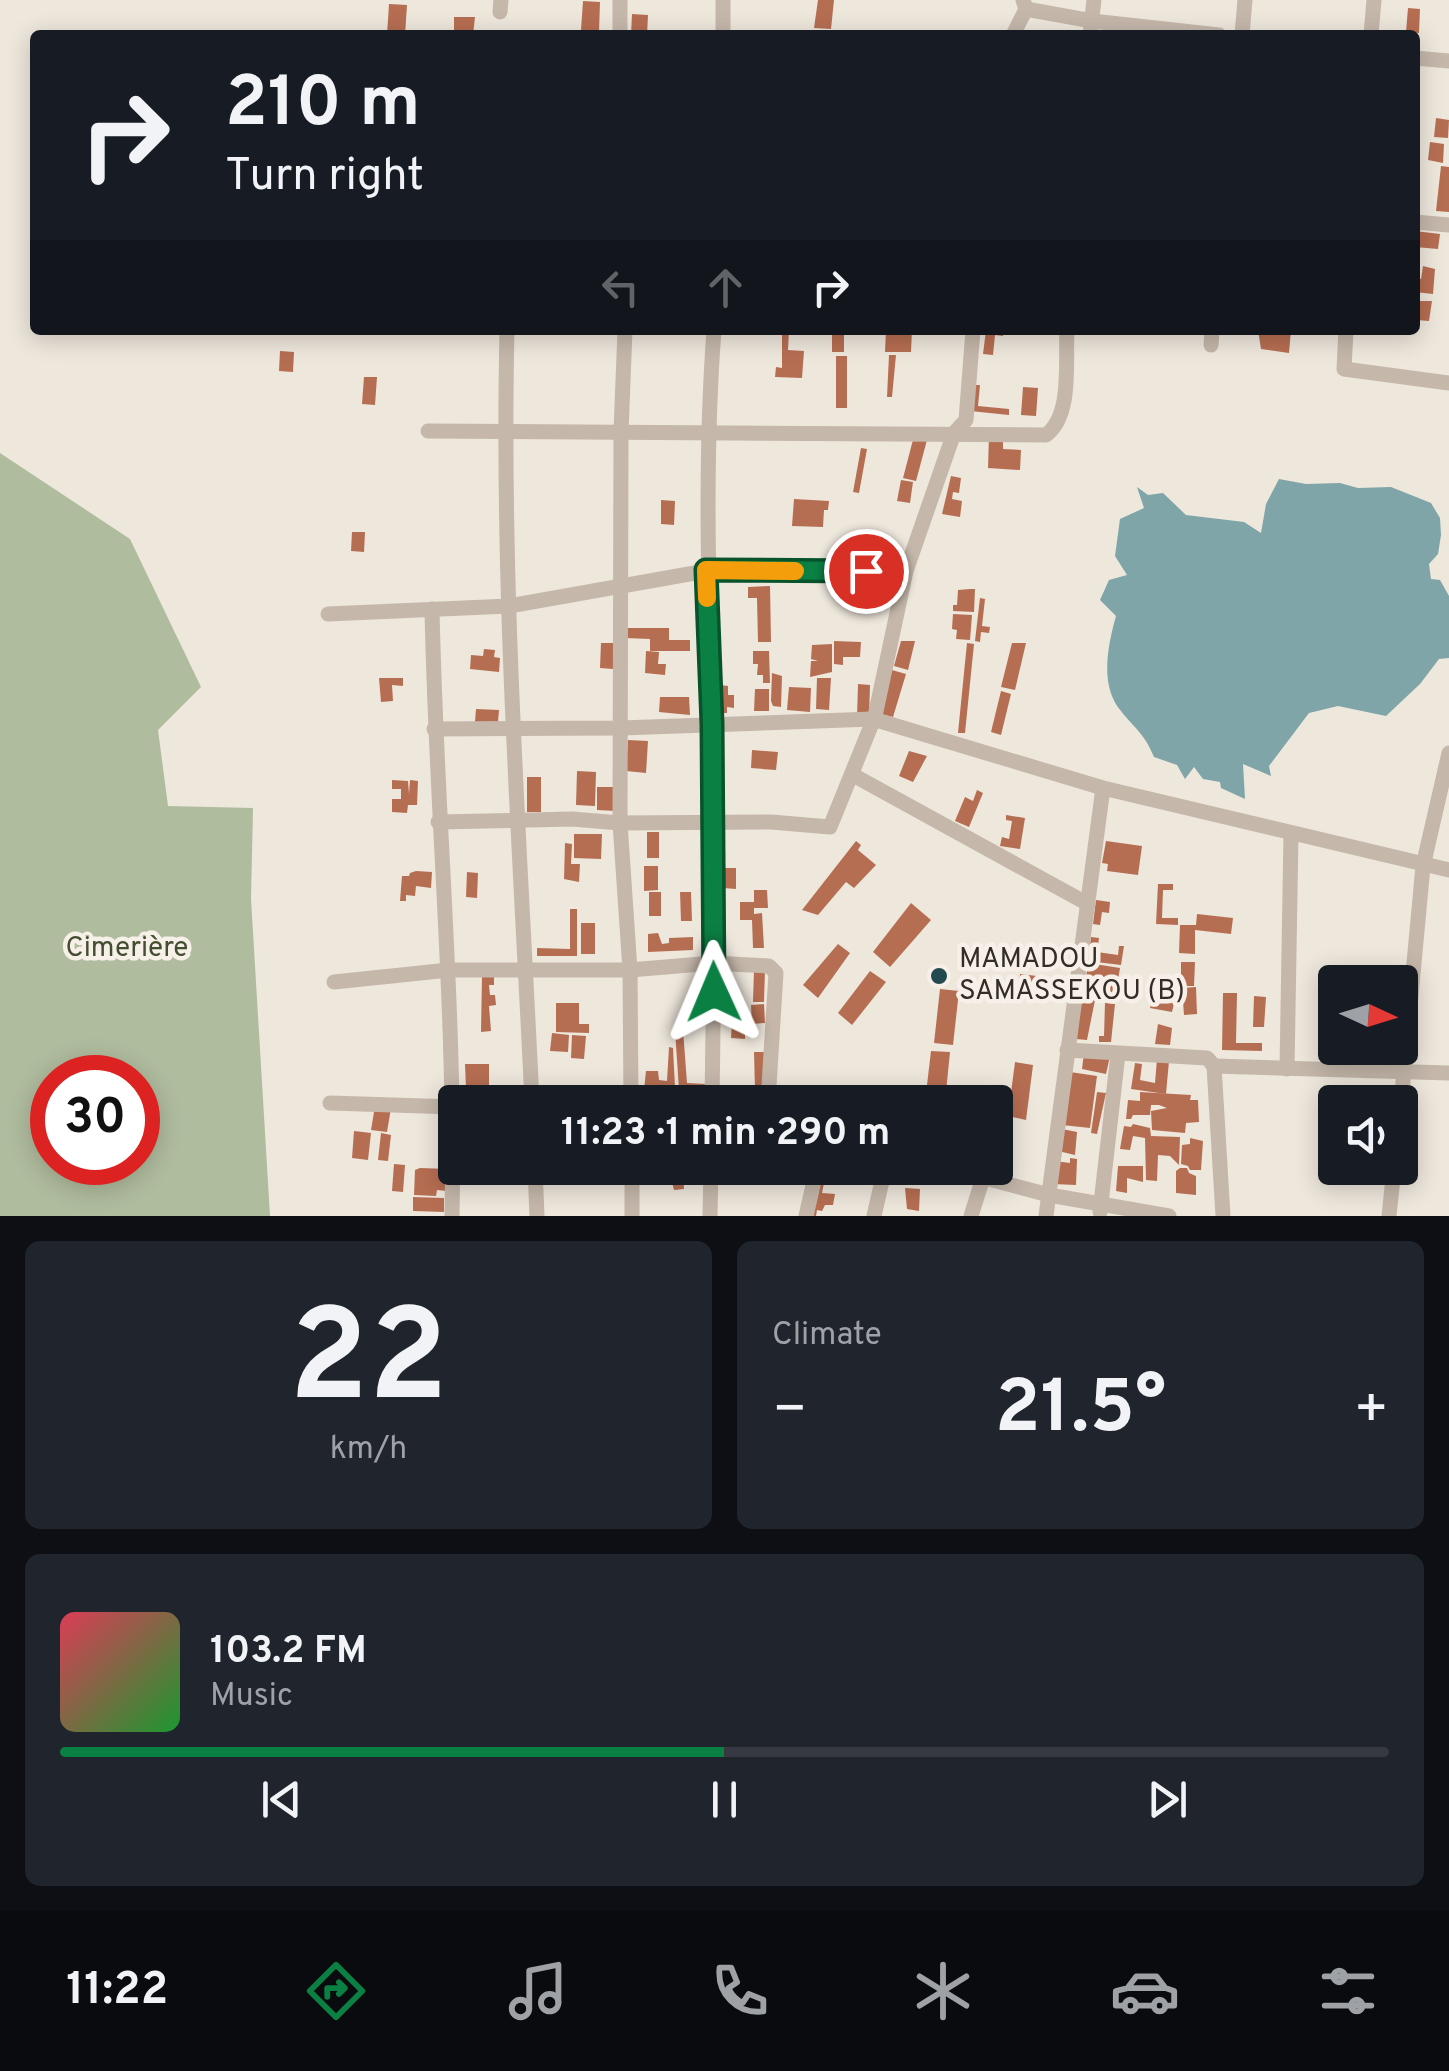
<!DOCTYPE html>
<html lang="en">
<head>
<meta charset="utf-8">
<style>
  body { margin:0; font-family:Overpass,sans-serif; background:#20242c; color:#f1f3f6; height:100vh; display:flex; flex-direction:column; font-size:38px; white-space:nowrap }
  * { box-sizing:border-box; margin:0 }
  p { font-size:32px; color:#9ea1a6 }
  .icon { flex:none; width:55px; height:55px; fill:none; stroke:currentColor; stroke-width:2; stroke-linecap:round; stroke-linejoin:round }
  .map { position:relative; height:1216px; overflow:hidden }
  .drawer { display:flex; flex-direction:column; gap:25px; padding:25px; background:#0d0f14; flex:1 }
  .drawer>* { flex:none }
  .banner { position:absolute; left:30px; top:30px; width:1390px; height:305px; border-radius:10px; box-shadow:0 5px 25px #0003; background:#171b24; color:#f1f3f6; overflow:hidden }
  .needle { width:65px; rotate:94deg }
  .buttons { position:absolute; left:1318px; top:965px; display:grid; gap:20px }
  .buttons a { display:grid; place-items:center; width:100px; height:100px; border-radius:10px; background:#171b24; box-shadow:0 5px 25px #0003; font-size:50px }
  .speed { position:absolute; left:30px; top:1055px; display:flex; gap:20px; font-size:50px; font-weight:700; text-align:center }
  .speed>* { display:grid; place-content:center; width:130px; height:130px; border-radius:50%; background:#171b24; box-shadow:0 5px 25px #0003; line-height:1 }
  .speed .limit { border:15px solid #d22; background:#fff; color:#111 }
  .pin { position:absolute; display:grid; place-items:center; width:85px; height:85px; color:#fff; margin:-42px; border:5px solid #fff; border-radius:50%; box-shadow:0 2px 10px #0007 }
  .me { position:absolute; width:110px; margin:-55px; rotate:359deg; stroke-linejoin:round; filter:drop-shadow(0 0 8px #0008) }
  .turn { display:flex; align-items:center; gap:35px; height:210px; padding:0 30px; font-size:45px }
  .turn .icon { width:130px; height:130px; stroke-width:2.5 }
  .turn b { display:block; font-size:70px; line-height:85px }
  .lanes { display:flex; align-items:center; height:95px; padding:0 30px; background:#0003; justify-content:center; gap:50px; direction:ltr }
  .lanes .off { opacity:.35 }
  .big { font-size:75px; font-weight:700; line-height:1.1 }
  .drawer .card { flex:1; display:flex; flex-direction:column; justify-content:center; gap:15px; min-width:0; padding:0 35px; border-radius:15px; background:#20242c }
  .drawer .dial { align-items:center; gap:0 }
  .dial b { font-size:130px; line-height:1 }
  .song { display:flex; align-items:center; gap:30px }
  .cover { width:120px; height:120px; border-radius:15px; background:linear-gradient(135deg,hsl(350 70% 55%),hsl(130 70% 35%)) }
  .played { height:10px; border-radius:5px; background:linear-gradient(90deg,#0b8043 50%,#363941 50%) }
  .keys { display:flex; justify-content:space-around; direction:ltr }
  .heat { display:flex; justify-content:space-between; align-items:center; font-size:55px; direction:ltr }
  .drawer .tiles { flex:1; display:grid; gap:25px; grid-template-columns:1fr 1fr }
  .card:last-child { grid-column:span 2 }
  .trip { position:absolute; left:438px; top:1085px; width:575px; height:100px; border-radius:10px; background:#171b24; box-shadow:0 5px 25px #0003; font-weight:700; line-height:100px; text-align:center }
  .menu { display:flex; height:160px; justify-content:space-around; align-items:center; background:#090b0e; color:#9ea1a6 }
  .menu .icon { width:70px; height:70px }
  .menu .on { color:#0b8043 }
  .menu b { font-size:45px; color:#f1f3f6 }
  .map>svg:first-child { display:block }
  .green { fill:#b0bc9e; fill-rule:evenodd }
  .water { fill:#7fa5a8 }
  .building { fill:#b66e52 }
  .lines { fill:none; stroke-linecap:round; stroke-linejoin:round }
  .street { stroke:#c5b7aa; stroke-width:15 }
  .route-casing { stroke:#07532c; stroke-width:25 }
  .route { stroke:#0b8043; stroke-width:18 }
  .slow { stroke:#f59e0b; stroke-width:18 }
  .poi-dot { fill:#234b4f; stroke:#f7f0e8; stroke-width:4 }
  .labels { text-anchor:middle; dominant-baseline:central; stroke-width:9; stroke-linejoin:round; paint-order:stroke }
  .park-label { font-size:28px; fill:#424e2f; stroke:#f7f0e8 }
  .poi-label { font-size:28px; fill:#332c28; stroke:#f7f0e8; text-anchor:start }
</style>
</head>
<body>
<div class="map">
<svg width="1449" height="1216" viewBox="0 0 1449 1216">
  <rect width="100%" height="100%" fill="#eee7dc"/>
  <!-- green -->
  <path class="green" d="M0,453l130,86 71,148 -43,43 10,76 85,2 -2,91 19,317h-270zM52,1078h86v84h-86z"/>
  <!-- water -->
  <path class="water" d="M1279,479l27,5 34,-1 18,5 33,-1 40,16 9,15 1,17 -3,19 -9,10 2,15 9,1 9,16v62l-10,1 -19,25 -34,32 -48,-10 -29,7 -40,53 2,10 -28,-12 2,35 -24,-11 -1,-6 -17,-3 -9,-12 -9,12 -8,-14 -23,-8c-10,-24 -18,-27 -33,-46 -22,-26 -13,-66 -5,-95l-16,-16 9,-20 18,-5 -12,-19 5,-37 24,-11 -7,-21 11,8 15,-2 23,22 58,7 17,11 5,-29z"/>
  <!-- building -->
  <g class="building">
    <polygon points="818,0 834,0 831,29 814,28"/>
    <polygon points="583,1 600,2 599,32 581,30"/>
    <polygon points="389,4 407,5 405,35 387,35"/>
    <polygon points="1408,8 1420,9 1419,33 1406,32"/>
    <polygon points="632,14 648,15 647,35 631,35"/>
    <polygon points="454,17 475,17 473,35 454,35"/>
    <polygon points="1436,118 1449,120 1448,138 1434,137"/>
    <polygon points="1430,142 1444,144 1443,163 1428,160"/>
    <polygon points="1441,166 1449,167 1449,212 1436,211"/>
    <polygon points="1415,231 1440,234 1438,249 1415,247"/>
    <polygon points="1423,266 1435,269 1433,294 1415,292 1416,278 1421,279"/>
    <polygon points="1419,301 1432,301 1429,321 1417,320"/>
    <polygon points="782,330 789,330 788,350 804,351 802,378 775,377 776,367 782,368"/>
    <rect x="832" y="330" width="12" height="22"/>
    <polygon points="886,330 912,330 911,352 885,352"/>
    <polygon points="986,330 1004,330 1003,336 995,335 993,355 983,354"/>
    <polygon points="1258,330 1291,330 1289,353 1261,349"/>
    <polygon points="280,351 294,352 293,372 279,371"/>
    <polygon points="889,355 896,355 892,397 887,397"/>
    <rect x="836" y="356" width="11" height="52"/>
    <polygon points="364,377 377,377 375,405 362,404"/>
    <polygon points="973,385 980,385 978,406 1009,409 1009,415 970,411"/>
    <polygon points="1023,387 1038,388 1036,416 1021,415"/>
    <polygon points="989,435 1003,435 1003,449 1021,450 1020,470 988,468"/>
    <polygon points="914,436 927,440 916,481 903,478"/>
    <polygon points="861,448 867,449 859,493 853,492"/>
    <polygon points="951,476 961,478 959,493 953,492 952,499 962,501 960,517 942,514"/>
    <polygon points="901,480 913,482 910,503 897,501"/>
    <polygon points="794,499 829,501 828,510 824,510 823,527 792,526"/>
    <polygon points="661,500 675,501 674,525 661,524"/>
    <polygon points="352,532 365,532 364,552 351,551"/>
    <polygon points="770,586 771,642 758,642 757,598 748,598 748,587"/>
    <polygon points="970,589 975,589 974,612 953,611 953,605 957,605 958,590"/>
    <polygon points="980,598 985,599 982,626 990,627 989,633 981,632 980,642 975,641"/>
    <polygon points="953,614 972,615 970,640 956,639 957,630 952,629"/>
    <polygon points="626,628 669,628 669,640 690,640 690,651 650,651 650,639 624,638"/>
    <polygon points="834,641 861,642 860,657 843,657 843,665 834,664"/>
    <polygon points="901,641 915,641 908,670 894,666"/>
    <polygon points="601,643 614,643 613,669 600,668"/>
    <polygon points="967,643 974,644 965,733 958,733"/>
    <polygon points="1012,643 1026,643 1015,690 1001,687"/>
    <polygon points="832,644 832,672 810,677 811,661 818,661 811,659 812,645"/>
    <polygon points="484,649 495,650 494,657 500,658 499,672 470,669 471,655 483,656"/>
    <polygon points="646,651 659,652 658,664 666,664 665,675 645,673"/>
    <polygon points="753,651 769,651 770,683 763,683 763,675 757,675 758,664 753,664"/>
    <polygon points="892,670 906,674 893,717 880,714"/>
    <polygon points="772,673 782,676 781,707 773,706 771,701"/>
    <polygon points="379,678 403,678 403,686 392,685 393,701 381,702"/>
    <polygon points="817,678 831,678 829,710 816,709"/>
    <polygon points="858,684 870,685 869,718 857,717"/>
    <polygon points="720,685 728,686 728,695 734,695 734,708 727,707 727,713 719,713"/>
    <polygon points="789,687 811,688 810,712 787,710"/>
    <polygon points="755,689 769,689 769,711 754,711"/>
    <polygon points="1001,691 1011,694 1001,735 991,732"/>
    <polygon points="660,697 689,697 690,715 659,712"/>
    <polygon points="476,709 499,710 498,722 475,722"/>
    <polygon points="628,740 648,741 646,773 626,771"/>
    <polygon points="752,750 778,752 776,770 751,768"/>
    <polygon points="909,751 927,756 913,782 899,776"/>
    <polygon points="577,771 596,772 595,806 576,805"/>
    <rect x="527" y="777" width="14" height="35"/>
    <polygon points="392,780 408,781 409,794 410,780 418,781 417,805 408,805 407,813 392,812 392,799 401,799 401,789 392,789"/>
    <polygon points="597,787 616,787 616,811 597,810"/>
    <polygon points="977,790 983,793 969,827 955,821 965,797 973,801"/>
    <polygon points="1006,815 1025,818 1020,849 1000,846 1002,837 1009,839 1012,821 1006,820"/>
    <rect x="647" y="832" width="12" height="26"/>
    <polygon points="574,834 602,834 601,859 574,858"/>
    <polygon points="856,841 861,845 858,850 876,865 854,888 846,882 818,915 802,910"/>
    <polygon points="1106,841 1142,846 1138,875 1107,871 1108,864 1102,863"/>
    <polygon points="565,843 572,844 571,864 580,864 579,882 564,879"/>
    <polygon points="644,866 658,866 658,890 644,891"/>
    <polygon points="723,868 736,868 736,889 723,888"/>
    <polygon points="416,871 432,872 431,888 416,886 415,896 406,895 406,901 400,901 402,876 409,876 410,873"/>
    <polygon points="467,872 478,873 477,898 466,897"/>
    <polygon points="1158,884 1173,884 1173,890 1163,890 1162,918 1178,918 1178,925 1156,924"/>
    <polygon points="754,890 767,890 768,908 754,908 754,914 762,913 764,948 753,948 752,920 740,920 740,902 754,902"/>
    <rect x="649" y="892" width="12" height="24"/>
    <polygon points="680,892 691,892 692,921 681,921"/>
    <polygon points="1096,900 1110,902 1109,913 1102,912 1100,925 1093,924"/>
    <polygon points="911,903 931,920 890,967 873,952"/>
    <polygon points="570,909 577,909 577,956 537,956 537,948 570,949"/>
    <polygon points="1197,914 1233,918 1231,934 1195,930 1195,954 1179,953 1180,925 1196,925"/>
    <rect x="581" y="923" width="14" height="31"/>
    <polygon points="658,933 662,944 669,943 669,938 693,937 693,950 648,952 648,934"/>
    <polygon points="1091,937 1099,938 1097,952 1118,955 1119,946 1124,946 1121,965 1088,961"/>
    <polygon points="838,944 850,953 818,998 803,985"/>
    <polygon points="1181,962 1195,962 1194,986 1181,986"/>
    <polygon points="1088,963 1120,968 1118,980 1096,976 1095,982 1117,986 1115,998 1084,993"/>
    <polygon points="754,969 765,969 764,1002 753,1002"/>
    <polygon points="870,971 886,982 852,1025 838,1013"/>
    <polygon points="1020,974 1037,976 1036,995 1019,993"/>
    <polygon points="494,975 494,985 489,985 490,995 495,995 496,1005 489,1006 491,1031 481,1032 482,976"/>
    <polygon points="1196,987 1197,1014 1184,1015 1182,988"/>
    <polygon points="940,989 959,991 953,1045 934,1043"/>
    <polygon points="1223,993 1237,993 1236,1043 1262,1043 1262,1051 1222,1050"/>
    <polygon points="1166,994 1176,995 1172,1012 1150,1008 1153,996 1165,998"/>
    <polygon points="1254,996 1266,997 1264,1027 1253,1027"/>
    <polygon points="1082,998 1095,1000 1087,1040 1076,1039"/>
    <polygon points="556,1003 579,1003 579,1024 589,1024 589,1033 556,1032"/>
    <polygon points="1105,1003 1115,1004 1111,1042 1099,1042 1099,1036 1104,1036"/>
    <polygon points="739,1004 738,1028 745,1029 745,1039 731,1038 733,1005"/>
    <polygon points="764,1004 765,1023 752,1024 751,1005"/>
    <polygon points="1158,1024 1172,1028 1170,1045 1155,1044"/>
    <polygon points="675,1030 683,1030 687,1083 706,1084 706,1090 679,1090"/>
    <polygon points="552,1033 569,1035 568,1052 550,1051"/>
    <polygon points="572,1035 586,1036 584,1059 571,1058"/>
    <polygon points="669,1047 673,1048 675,1087 644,1090 646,1071 658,1071 659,1080 667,1081"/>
    <polygon points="931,1051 950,1052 945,1102 925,1102"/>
    <polygon points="754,1052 766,1052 766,1090 755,1090"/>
    <polygon points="1084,1053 1110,1056 1106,1074 1082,1069"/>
    <polygon points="1157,1059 1169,1061 1166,1094 1131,1089 1135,1063 1142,1064 1140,1080 1155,1083"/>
    <polygon points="1015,1062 1033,1065 1026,1120 1008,1116"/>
    <polygon points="465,1064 489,1064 489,1089 466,1089"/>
    <polygon points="1070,1072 1097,1076 1090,1128 1062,1125"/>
    <polygon points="1097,1092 1106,1093 1097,1134 1091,1133"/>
    <polygon points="1140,1092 1191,1095 1190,1100 1198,1100 1199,1122 1186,1123 1185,1133 1152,1130 1151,1111 1167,1108 1159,1105 1151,1105 1150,1115 1133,1115 1131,1119 1126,1119 1128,1100 1140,1101"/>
    <polygon points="375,1106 391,1108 387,1132 371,1130"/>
    <polygon points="1133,1124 1150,1128 1151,1136 1180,1137 1179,1165 1170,1156 1158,1155 1157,1181 1146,1180 1145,1138 1133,1136 1130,1150 1120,1149 1124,1126 1131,1127"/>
    <polygon points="1062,1129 1077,1132 1075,1155 1058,1151"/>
    <polygon points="354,1131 371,1133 368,1160 352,1158"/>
    <polygon points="381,1133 391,1135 388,1161 378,1160"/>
    <polygon points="1190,1138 1203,1141 1201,1170 1190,1170 1188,1166 1181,1164 1182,1145 1190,1144"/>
    <polygon points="1070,1158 1077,1159 1076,1185 1053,1184 1055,1161 1070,1163"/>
    <polygon points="394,1164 405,1165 403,1192 392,1191"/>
    <polygon points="1118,1166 1143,1166 1143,1182 1127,1178 1127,1193 1116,1191"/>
    <polygon points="420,1168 448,1169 447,1191 437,1190 436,1196 414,1195 415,1170"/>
    <polygon points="658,1168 683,1168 684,1189 674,1190 672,1182 658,1185"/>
    <polygon points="1180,1168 1187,1168 1189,1173 1196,1176 1196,1195 1176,1193 1176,1171"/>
    <polygon points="819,1178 825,1178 822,1193 835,1194 833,1205 825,1205 822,1211 817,1210 816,1216 809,1215"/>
    <polygon points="905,1188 920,1189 919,1211 907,1209"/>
    <polygon points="413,1197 444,1198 444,1212 413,1211"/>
  </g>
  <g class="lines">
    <!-- street -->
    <g class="street">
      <polyline points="723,0 723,35"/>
      <polyline points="1026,9 1092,21 1219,35"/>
      <polyline points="500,12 501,0"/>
      <polyline points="620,35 620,0"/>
      <polyline points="1013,35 1026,9 1023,0"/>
      <polyline points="1090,35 1094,0"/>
      <polyline points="1242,35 1245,0"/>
      <polyline points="1371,35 1374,0"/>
      <polyline points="1415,58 1449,61"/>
      <polyline points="1415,222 1449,225"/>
      <path d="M507,330c-6,258 13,515 25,772"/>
      <polyline points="625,330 621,432 620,823 630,970 631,1102"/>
      <polyline points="1346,330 1344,369 1449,383"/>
      <polyline points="1211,345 1212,330"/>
      <path d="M428,431l618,4c27,-20 19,-75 21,-105"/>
      <path d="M432,609c4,203 24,405 20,607"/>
      <polyline points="328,614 509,606 706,571 906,571"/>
      <polyline points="434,729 621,728 873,719 1103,788 1449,870"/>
      <polyline points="853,775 1088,904"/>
      <polyline points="438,822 572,819 620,823 771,822 830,827 875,716 906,571 954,433 966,420 973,330"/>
      <polyline points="334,982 449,970 630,970 713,963 769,966 776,973 768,1102"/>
      <polyline points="1067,1050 1207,1058 1214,1066 1223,1216"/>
      <polyline points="1214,1066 1449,1073"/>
      <polyline points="1287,1069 1291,833"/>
      <path d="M712,1102c2,-126 3,-252 0,-378 -3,-133 -8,-261 2,-394"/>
      <polyline points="330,1103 455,1107"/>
      <polyline points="1400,1114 1423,866 1449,753"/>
      <polyline points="535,1168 537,1216"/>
      <polyline points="632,1168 632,1216"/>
      <polyline points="948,1168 1049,1195 1169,1216"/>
      <polyline points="1100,1212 1118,1054"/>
      <polyline points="710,1216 711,1168"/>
      <polyline points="806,1216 817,1168"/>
      <polyline points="874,1216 885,1168"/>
      <polyline points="971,1216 983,1178"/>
      <polyline points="1046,1216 1103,788"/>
      <polyline points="1389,1216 1394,1168"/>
    </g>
  </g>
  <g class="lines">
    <!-- route casing -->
    <g class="route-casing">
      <polyline id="route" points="714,992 712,724 706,570 866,571"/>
    </g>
    <!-- route -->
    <use href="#route" class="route"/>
    <!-- slow -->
    <polyline class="slow" points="707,598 706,570 795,571"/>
  </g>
  <!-- markers -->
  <circle class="poi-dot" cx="939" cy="976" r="10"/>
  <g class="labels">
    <!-- park labels -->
    <g class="park-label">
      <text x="127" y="949">Cimerière</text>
    </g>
    <!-- poi labels -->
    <g class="poi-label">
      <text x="959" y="960">MAMADOU<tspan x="959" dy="32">SAMASSEKOU (B)</tspan></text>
    </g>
  </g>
</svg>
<div class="buttons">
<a><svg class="needle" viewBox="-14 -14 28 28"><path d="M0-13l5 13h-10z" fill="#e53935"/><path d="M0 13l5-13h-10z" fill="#9ea1a6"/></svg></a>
<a><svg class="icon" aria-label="sound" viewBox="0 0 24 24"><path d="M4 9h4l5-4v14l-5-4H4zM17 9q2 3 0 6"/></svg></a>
</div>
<div class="speed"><div class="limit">30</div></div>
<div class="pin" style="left:866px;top:571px;background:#d93025"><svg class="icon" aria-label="arrive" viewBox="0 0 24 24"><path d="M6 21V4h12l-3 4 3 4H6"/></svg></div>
<svg class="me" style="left:714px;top:992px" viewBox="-20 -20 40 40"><path d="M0-17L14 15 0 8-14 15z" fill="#0b8043" stroke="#fff" stroke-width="4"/></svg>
<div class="trip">11:23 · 1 min · 290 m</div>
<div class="banner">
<div class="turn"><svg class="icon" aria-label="right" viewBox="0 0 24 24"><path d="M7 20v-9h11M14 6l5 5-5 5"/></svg><div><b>210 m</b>Turn right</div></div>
<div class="lanes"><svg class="icon off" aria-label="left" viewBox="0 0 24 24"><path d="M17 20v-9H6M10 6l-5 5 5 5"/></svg><svg class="icon off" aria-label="ahead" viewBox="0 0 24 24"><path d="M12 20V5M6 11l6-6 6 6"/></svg><svg class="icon" aria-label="right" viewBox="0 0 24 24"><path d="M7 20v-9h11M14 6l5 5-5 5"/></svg></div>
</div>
</div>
<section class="drawer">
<div class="tiles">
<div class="card dial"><b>22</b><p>km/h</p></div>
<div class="card"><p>Climate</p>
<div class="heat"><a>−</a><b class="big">21.5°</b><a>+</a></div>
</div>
<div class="card">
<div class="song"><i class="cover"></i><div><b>103.2 FM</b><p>Music</p></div></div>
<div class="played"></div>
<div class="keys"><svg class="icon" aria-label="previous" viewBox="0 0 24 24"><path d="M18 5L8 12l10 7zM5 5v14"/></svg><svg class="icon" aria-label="pause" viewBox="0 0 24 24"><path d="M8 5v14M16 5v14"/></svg><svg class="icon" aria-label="next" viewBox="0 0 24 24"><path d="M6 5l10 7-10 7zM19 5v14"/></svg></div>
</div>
</div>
</section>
<nav class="menu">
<b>11:22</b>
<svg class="icon on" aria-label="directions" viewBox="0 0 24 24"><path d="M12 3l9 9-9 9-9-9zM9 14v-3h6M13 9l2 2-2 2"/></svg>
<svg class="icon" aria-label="music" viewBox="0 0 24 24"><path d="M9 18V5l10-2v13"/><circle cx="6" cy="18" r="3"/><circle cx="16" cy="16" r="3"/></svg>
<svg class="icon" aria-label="phone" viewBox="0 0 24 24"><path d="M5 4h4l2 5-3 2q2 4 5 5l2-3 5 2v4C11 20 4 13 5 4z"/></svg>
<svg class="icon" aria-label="climate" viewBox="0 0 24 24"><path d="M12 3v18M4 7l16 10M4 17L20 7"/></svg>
<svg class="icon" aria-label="car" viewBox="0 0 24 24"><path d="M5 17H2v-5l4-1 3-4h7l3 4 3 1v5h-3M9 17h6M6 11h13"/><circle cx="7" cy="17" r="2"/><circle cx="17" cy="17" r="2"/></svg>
<svg class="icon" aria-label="filters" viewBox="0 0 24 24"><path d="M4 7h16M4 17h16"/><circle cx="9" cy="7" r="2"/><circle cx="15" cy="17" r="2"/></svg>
</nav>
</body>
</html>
